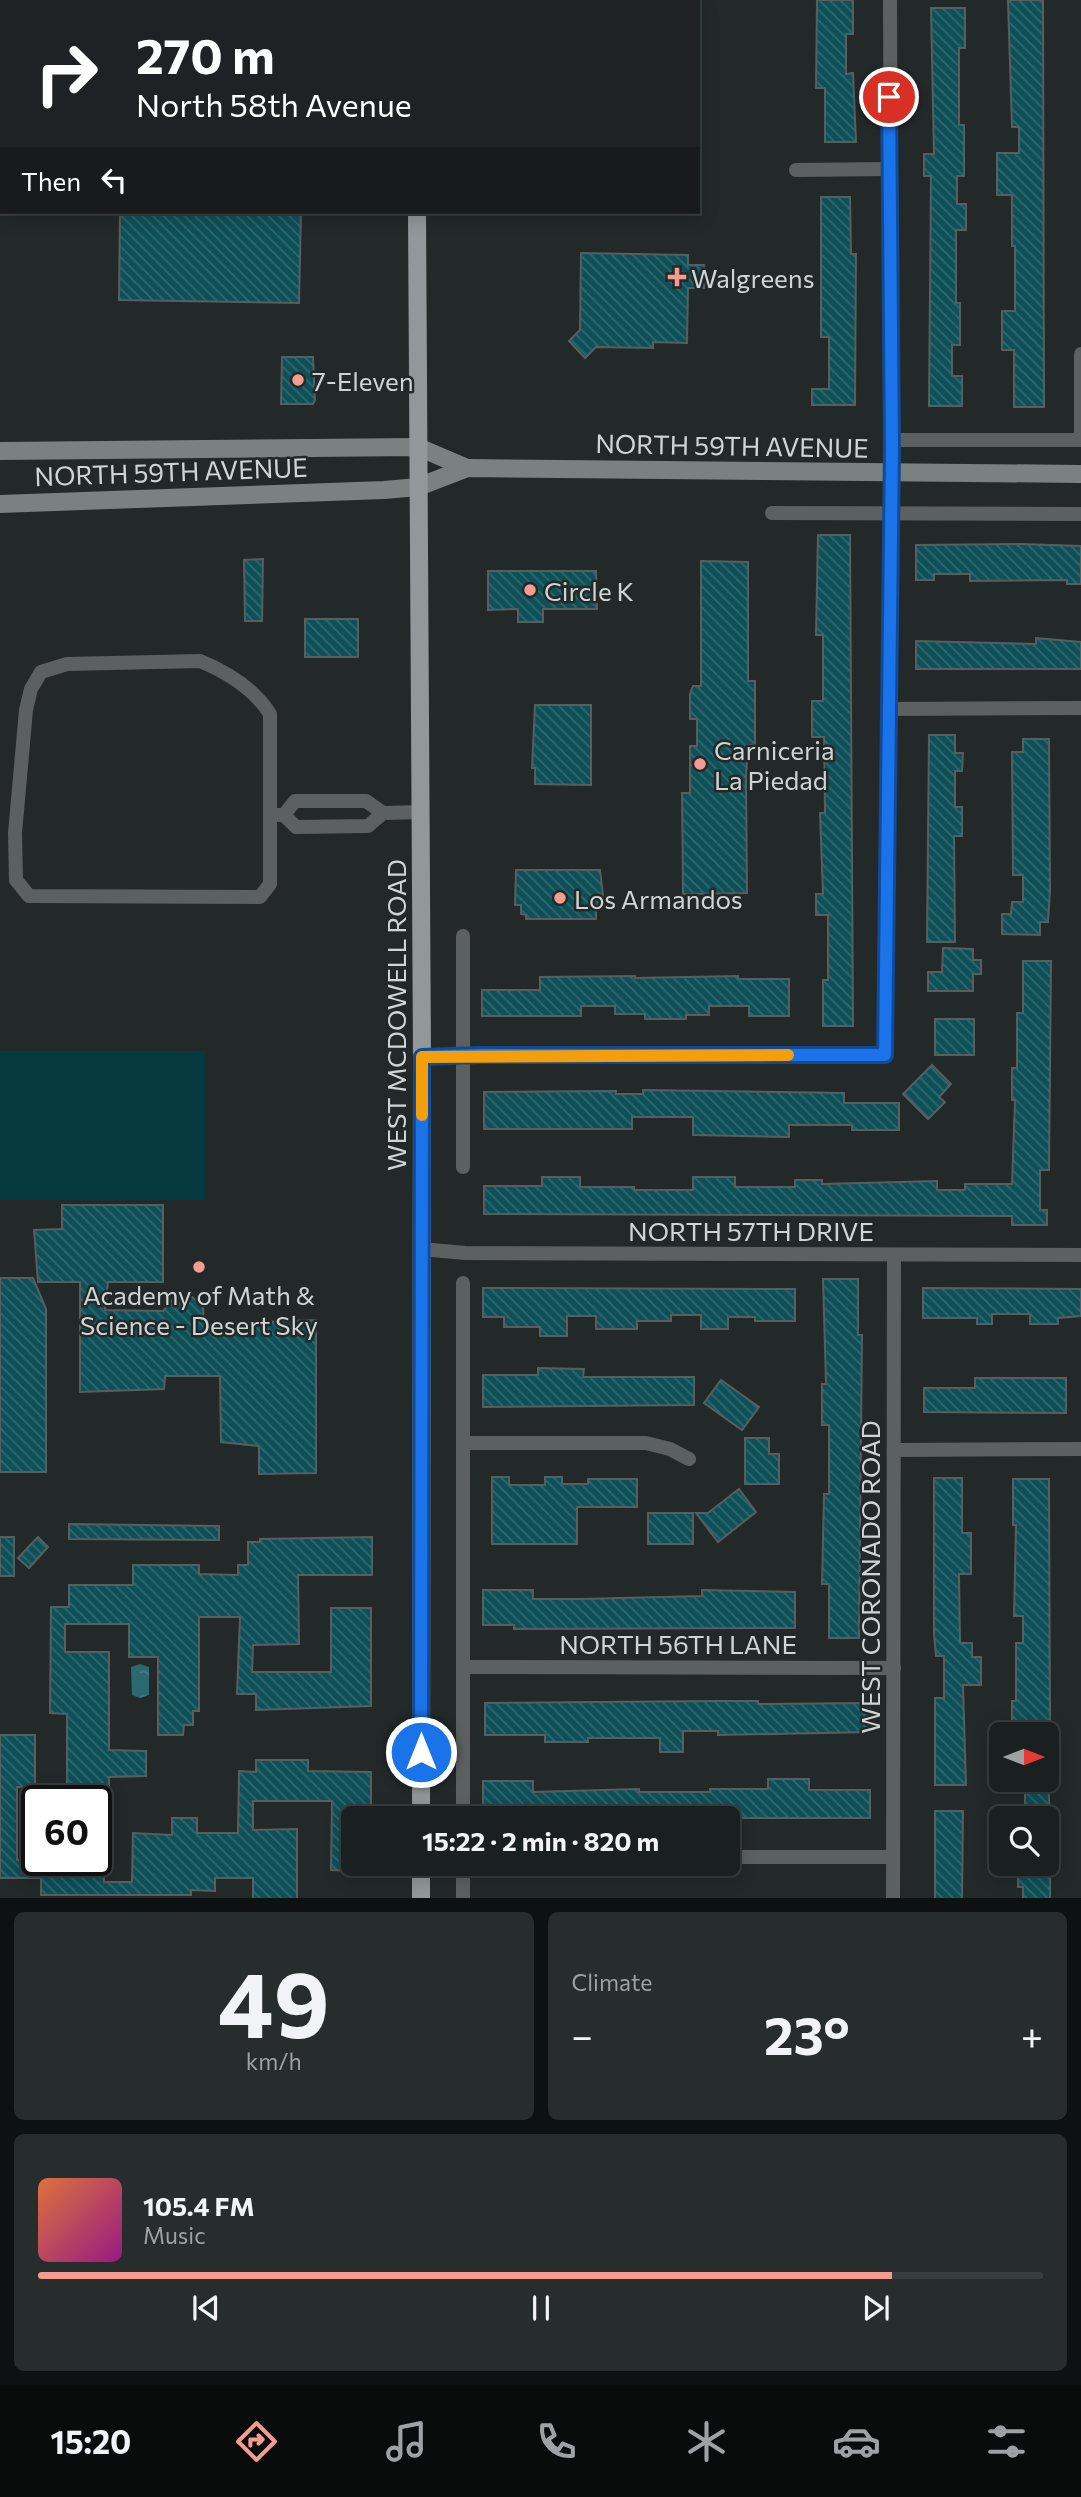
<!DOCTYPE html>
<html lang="en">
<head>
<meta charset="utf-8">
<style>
  body { margin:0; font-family:Commissioner,sans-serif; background:#272c2c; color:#f1f3f6; height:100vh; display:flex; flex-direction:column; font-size:26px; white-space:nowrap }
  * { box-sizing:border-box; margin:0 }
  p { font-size:23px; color:#9fa2a4 }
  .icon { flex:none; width:38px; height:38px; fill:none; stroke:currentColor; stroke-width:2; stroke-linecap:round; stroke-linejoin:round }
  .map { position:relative; height:1898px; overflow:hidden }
  .panel { display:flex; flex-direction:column; gap:14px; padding:14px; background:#0e1111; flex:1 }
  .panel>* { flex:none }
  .hud { position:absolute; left:0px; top:0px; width:700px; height:214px; box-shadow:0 4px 18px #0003,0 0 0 2px #383d3d; background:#202124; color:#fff; overflow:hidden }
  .needle { width:46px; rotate:90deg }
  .tools { position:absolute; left:989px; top:1722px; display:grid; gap:14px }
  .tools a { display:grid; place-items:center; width:70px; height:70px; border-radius:10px; background:#1a1f1f; box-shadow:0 4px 18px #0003,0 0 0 2px #383d3d; font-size:35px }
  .speed { position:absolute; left:21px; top:1785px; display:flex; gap:14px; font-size:35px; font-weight:700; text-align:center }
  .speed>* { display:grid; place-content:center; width:91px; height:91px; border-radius:50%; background:#1a1f1f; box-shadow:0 4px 18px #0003,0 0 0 2px #383d3d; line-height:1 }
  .speed .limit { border:4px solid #111; border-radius:10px; background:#fff; color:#111 }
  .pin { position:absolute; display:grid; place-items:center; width:60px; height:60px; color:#fff; margin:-30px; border:4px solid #fff; border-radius:50%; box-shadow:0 2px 7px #0007 }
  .me { position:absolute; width:77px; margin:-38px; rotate:0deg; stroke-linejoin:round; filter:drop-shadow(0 0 5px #0008) }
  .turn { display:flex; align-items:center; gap:24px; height:147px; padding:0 21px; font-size:32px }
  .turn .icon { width:91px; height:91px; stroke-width:2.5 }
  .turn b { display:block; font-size:49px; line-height:60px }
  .then { display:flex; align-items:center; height:66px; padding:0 21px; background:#0003; gap:14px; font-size:26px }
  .big { font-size:52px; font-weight:700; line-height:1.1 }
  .panel .widget { flex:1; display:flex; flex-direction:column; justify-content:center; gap:10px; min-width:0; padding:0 24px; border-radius:10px; background:#272c2c }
  .panel .dial { align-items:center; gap:0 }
  .dial b { font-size:91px; line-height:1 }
  .song { display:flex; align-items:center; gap:21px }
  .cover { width:84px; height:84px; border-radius:10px; background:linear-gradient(135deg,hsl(20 70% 55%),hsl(310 70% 35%)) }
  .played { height:7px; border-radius:4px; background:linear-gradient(90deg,#f59c91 85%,#383d3d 85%) }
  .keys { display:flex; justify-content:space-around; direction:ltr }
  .heat { display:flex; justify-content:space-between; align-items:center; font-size:38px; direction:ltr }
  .panel .tiles { flex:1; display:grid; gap:14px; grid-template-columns:1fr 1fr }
  .widget:last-child { grid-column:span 2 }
  .trip { position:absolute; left:341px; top:1806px; width:399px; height:70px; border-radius:10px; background:#1a1f1f; box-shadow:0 4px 18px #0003,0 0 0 2px #383d3d; font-weight:700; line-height:70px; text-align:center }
  .tab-bar { display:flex; height:112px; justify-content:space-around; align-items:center; background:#0a0c0c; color:#9fa2a4 }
  .tab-bar .icon { width:49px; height:49px }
  .tab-bar .selected { color:#f59c91 }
  .tab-bar b { font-size:32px; color:#f1f3f6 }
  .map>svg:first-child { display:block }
  .pitch { fill:#05393f }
  .water { fill:url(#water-ripples) }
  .building { fill:url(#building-back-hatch); stroke:#575e5f; stroke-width:2 }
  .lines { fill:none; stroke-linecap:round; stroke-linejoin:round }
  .minor { stroke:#5d6060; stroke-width:14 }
  .secondary { stroke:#7b8080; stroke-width:18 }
  .primary { stroke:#929899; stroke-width:18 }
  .route-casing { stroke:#114b97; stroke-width:18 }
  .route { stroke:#1a73e8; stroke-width:12 }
  .slow { stroke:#f59e0b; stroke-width:12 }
  .poi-dot { fill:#f59c91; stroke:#232929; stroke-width:2.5 }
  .labels { text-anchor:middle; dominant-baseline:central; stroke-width:5; stroke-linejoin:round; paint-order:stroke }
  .poi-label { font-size:26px; fill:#d0d4d4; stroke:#232929; text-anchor:start }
  .street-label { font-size:26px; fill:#d0d4d4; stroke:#232929 }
</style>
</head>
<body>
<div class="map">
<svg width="1081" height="1899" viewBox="0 0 1081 1899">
  <defs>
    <pattern id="water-ripples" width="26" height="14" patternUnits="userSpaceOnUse" patternTransform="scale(1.75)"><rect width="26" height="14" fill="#2c6870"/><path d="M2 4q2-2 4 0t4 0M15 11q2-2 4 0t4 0" fill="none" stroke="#4a7d84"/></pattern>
    <pattern id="building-back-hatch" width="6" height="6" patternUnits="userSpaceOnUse" patternTransform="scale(1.75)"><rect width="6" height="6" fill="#0e5058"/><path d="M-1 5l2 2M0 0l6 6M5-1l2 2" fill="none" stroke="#30686f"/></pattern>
  </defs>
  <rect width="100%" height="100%" fill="#232929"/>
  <!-- pitch -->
  <rect class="pitch" x="0" y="1051" width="205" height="149"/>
  <!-- water -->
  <polygon class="water" points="140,1664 149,1667 149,1695 140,1698 132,1695 131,1667"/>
  <!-- building -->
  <g class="building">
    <polygon points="817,0 853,0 853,34 846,34 846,74 853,73 856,142 825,142 825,88 816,88"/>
    <polygon points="1008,0 1043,0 1044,407 1014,407 1014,350 1002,350 1002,311 1015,311 1015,246 1012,246 1012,195 997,195 997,153 1019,153 1019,127 1012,127"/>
    <polygon points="931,8 965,8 965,48 959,48 959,125 964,125 964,176 957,176 957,204 966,204 966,230 956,230 956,303 960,303 960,345 952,345 952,376 962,376 962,406 929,406 931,176 924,176 924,154 934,154"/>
    <polygon points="821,197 850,197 851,254 856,254 855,405 812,405 812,389 829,389 829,337 821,337"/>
    <polygon points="120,212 301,212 299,303 119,300"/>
    <polygon points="581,253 688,255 688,265 704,265 704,288 688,288 687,343 653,342 653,348 596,347 585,358 569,341 580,330"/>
    <polygon points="282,357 313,357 315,400 313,404 281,404"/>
    <polygon points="818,535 850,535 853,1026 823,1026 823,980 828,980 828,915 816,915 816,894 823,894 820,813 825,813 824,737 812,737 812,701 823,701 823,635 816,635"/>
    <polygon points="1021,544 1081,546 1081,584 1067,584 1067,580 970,581 970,574 934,574 934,580 916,580 916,545"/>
    <polygon points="263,559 262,621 245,621 244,560"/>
    <polygon points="701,561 748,562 748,681 755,681 755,745 748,745 746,779 747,893 683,894 682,793 690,793 690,746 697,746 697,719 690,719 690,694 693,686 701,686"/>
    <polygon points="488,571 596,571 597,609 543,609 543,622 518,622 518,609 488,610"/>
    <rect x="305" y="619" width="53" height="38"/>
    <polygon points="1036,638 1081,642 1081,669 916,669 916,641 1036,644"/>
    <polygon points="535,705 591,705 591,785 535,784 535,768 532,768"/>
    <polygon points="929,735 955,735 955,753 963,753 962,771 955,771 955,807 962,807 962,836 954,836 955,942 927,942"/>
    <polygon points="1023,739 1049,739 1050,891 1048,922 1040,922 1040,935 1002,934 1002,914 1011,914 1012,902 1023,902 1023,875 1013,875 1012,752 1023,752"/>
    <polygon points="516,870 600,870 604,905 596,905 596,919 526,919 526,915 521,914 521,905 515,905"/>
    <polygon points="943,948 973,949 973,960 981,960 981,974 973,974 973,991 928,991 928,972 942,972"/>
    <polygon points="1023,961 1051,961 1049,1170 1040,1170 1040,1210 1047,1210 1047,1225 1012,1225 1012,1216 484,1214 484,1186 542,1186 542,1177 580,1177 580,1187 634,1187 634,1190 693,1190 693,1177 735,1177 735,1187 795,1187 795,1180 822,1180 822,1184 937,1181 937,1190 965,1190 965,1184 1012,1184 1015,1100 1012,1100 1012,1068 1017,1068 1017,1013 1023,1013"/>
    <polygon points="635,976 635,978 738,976 738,979 789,979 789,1016 749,1016 749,1006 709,1006 709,1015 686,1015 686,1019 645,1019 645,1014 615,1014 615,1006 581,1006 581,1016 482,1016 482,990 540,990 540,977"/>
    <rect x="935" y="1019" width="39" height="36"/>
    <polygon points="932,1065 951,1084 939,1097 945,1102 928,1119 903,1094"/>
    <polygon points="643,1090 844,1093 844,1103 899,1103 899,1130 852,1130 852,1125 789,1125 789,1137 693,1135 693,1117 632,1117 632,1129 484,1129 484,1092 616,1091 616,1094 643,1094"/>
    <polygon points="62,1205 163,1205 163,1282 108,1282 105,1310 163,1311 175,1297 192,1297 203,1307 204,1324 316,1320 316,1473 259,1474 259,1446 221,1442 220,1376 165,1376 164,1389 80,1392 80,1282 38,1282 34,1230 62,1229"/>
    <polygon points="0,1278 33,1278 46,1309 46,1472 0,1472"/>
    <polygon points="823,1279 858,1279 858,1335 862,1335 859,1638 829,1638 829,1584 822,1584 824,1494 829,1494 829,1425 822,1425 822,1384 826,1384"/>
    <polygon points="483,1288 795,1289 795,1321 755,1321 755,1317 728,1317 728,1329 701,1329 701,1315 671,1315 671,1321 637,1321 637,1329 596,1329 596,1316 567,1316 567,1336 540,1336 540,1327 504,1327 504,1317 483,1317"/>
    <polygon points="923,1288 1081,1289 1081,1316 1058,1318 1058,1324 1030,1324 1030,1314 992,1314 992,1324 977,1324 977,1318 923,1318"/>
    <polygon points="538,1368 584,1369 583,1377 694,1377 694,1405 483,1407 483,1375 538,1375"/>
    <polygon points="975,1378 1066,1378 1066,1413 924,1412 924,1388 975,1388"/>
    <polygon points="721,1380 759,1407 742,1430 704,1403"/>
    <polygon points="745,1438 769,1438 769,1454 779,1454 779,1484 745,1484"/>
    <polygon points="492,1477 509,1477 509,1485 545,1485 545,1477 562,1477 562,1484 588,1484 588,1479 637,1479 637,1507 577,1507 577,1544 492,1544"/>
    <polygon points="934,1478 962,1478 962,1533 971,1533 971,1574 959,1574 960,1643 972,1643 972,1657 981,1657 981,1685 963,1685 966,1785 935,1785 935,1698 944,1698 944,1656 936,1656 934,1634"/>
    <polygon points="1013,1479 1049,1479 1050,1734 1024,1734 1024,1730 1012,1730 1012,1701 1016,1701 1016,1643 1023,1643 1023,1616 1014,1616 1016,1525 1013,1525"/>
    <polygon points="739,1489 756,1512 718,1542 696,1513 708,1513"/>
    <rect x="648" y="1513" width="45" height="31"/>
    <polygon points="69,1524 219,1526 219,1540 69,1539"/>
    <rect x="0" y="1537" width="14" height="39"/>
    <polygon points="38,1537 48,1547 29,1568 18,1558"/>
    <polygon points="372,1537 372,1575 298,1575 299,1644 253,1645 252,1672 331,1672 331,1608 371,1608 371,1706 256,1710 256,1694 237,1694 240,1617 199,1617 199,1711 193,1711 193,1725 184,1725 183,1735 158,1735 158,1657 129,1657 129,1624 65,1624 65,1652 109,1652 109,1750 146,1751 146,1776 109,1777 109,1790 67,1791 67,1714 50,1713 51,1607 69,1607 69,1585 133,1585 133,1565 199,1565 199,1574 238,1575 238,1565 248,1565 248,1542 260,1542 260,1539"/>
    <polygon points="483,1590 533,1590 533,1599 580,1599 702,1596 702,1590 795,1592 795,1628 514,1629 514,1625 483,1625"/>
    <polygon points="718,1701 758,1701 758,1704 870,1703 870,1732 718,1735 718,1731 683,1731 683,1752 660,1752 660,1738 588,1738 588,1742 545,1742 545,1735 485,1735 485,1703"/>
    <polygon points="0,1735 35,1735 35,1787 17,1787 17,1860 104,1860 104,1882 132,1882 133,1833 172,1835 172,1818 197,1818 197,1833 238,1833 239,1771 256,1772 256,1760 308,1760 308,1771 371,1772 371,1818 354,1818 354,1871 331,1870 332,1801 253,1801 253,1830 297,1829 297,1899 253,1899 253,1878 215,1878 215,1891 191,1890 191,1895 41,1895 41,1878 0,1878"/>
    <polygon points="768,1779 809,1779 809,1790 870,1790 870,1818 483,1818 483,1781 533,1781 533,1792 639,1789 639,1792 710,1792 710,1789 768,1789"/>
    <polygon points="1025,1780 1048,1780 1050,1818 1025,1818"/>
    <polygon points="935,1811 963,1811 962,1899 935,1899"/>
    <polygon points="1018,1864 1050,1864 1050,1899 1023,1899 1023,1887 1018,1887"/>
  </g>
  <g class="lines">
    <!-- minor -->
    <g class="minor">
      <polyline points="796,170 889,169"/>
      <polyline points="892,440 1081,440"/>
      <polyline points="1081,440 1081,354"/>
      <polyline points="772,513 1081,514"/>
      <polyline points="889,709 1081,708"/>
      <path d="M270,815v-101c-16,-25 -43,-42 -70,-53l-133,3 -26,8 -10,17 -5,21 -11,123 1,47 13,16 231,1 10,-13v-69h14l12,12 72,-1 15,-13"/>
      <polyline points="284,815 295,801 366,801 383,813 421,812"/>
      <polyline points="422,1057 480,1054 885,1055 892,448 890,0"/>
      <polyline points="463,1167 463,936"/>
      <polyline points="421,1249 465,1253 1081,1255"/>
      <polyline points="463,1283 463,1818"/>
      <polyline points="463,1443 646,1443 670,1449 689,1459"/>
      <polyline points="894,1450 1081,1449"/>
      <polyline points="463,1667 894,1668"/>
      <polyline points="728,1857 893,1857"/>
      <polyline points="463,1899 463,1864"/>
      <polyline points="893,1899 894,1255"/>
    </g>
    <!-- secondary -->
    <g class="secondary">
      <polyline points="0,451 418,447 467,468"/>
      <polyline points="0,504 384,490 418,487 467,468 1081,474"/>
    </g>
    <!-- primary -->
    <g class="primary">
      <polyline points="416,0 416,2"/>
      <polyline points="417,212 422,1057 421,1818"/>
      <polyline points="421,1899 421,1864"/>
    </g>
  </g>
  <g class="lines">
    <!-- route casing -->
    <g class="route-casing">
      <polyline id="route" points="421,1752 422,1057 480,1055 885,1055 892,448 889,97"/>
    </g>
    <!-- route -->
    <use href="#route" class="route"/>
    <!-- slow -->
    <polyline class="slow" points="422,1115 422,1057 788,1055"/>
  </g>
  <!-- markers -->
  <g class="poi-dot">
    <path d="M673.5 266.5h7v7h7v7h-7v7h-7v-7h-7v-7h7z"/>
    <circle cx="298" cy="380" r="7"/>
    <circle cx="530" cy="590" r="7"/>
    <circle cx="700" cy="764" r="7"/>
    <circle cx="560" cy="898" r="7"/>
    <circle cx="199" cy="1267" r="7"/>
  </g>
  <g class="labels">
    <!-- poi labels -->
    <g class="poi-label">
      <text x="691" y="277">Walgreens</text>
      <text x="312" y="380">7-Eleven</text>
      <text x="544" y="590">Circle K</text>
      <text x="714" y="749">Carniceria<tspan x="714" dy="30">La Piedad</tspan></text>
      <text x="574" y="898">Los Armandos</text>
      <text x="199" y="1294" text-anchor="middle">Academy of Math &amp;<tspan x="199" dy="30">Science - Desert Sky</tspan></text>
    </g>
    <!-- street labels -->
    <g class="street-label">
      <text transform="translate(732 445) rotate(1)">NORTH 59TH AVENUE</text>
      <text transform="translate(171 471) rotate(-2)">NORTH 59TH AVENUE</text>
      <text transform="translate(395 1015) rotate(-90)">WEST MCDOWELL ROAD</text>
      <text x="751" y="1230">NORTH 57TH DRIVE</text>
      <text transform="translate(869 1577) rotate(-90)">WEST CORONADO ROAD</text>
      <text x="678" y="1643">NORTH 56TH LANE</text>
    </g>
  </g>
</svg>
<div class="tools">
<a><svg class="needle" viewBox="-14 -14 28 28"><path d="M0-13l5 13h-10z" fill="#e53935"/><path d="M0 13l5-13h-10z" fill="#9fa2a4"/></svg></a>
<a><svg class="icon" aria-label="search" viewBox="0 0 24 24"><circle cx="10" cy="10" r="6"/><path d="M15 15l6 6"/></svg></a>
</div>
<div class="speed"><div class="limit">60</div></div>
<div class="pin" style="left:889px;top:97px;background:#d93025"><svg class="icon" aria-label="arrive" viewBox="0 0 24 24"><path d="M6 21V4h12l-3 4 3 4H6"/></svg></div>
<svg class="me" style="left:421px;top:1752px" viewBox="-20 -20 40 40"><circle r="17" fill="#1a73e8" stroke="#fff" stroke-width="3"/><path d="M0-11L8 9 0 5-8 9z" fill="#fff"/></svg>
<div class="trip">15:22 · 2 min · 820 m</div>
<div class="hud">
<div class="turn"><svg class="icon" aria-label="right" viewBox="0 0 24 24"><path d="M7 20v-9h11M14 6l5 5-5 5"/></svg><div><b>270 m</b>North 58th Avenue</div></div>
<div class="then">Then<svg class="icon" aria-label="left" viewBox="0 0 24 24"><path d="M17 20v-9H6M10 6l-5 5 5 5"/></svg></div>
</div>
</div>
<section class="panel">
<div class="tiles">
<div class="widget dial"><b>49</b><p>km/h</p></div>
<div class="widget"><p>Climate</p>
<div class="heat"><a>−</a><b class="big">23°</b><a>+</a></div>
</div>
<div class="widget">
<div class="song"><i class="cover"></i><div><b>105.4 FM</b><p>Music</p></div></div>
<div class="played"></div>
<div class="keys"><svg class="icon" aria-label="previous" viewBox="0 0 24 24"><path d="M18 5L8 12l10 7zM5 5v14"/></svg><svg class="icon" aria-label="pause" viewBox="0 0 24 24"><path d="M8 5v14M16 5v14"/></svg><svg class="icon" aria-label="next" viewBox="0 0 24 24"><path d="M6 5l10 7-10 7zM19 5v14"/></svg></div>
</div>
</div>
</section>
<nav class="tab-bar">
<b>15:20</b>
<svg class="icon selected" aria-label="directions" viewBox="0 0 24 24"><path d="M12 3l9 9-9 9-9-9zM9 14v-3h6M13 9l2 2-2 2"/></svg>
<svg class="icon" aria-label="music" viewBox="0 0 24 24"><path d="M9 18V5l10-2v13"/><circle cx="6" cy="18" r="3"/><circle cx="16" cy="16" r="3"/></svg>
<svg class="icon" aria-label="phone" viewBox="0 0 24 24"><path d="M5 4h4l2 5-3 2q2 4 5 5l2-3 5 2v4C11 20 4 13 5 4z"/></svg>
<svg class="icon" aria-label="climate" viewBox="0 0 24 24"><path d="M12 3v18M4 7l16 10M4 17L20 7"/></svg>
<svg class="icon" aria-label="car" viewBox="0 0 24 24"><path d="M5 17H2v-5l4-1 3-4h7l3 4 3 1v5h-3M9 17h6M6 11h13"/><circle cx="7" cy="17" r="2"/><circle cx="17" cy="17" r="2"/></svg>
<svg class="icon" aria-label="filters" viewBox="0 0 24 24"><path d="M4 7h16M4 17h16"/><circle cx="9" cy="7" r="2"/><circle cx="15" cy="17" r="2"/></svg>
</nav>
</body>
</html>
